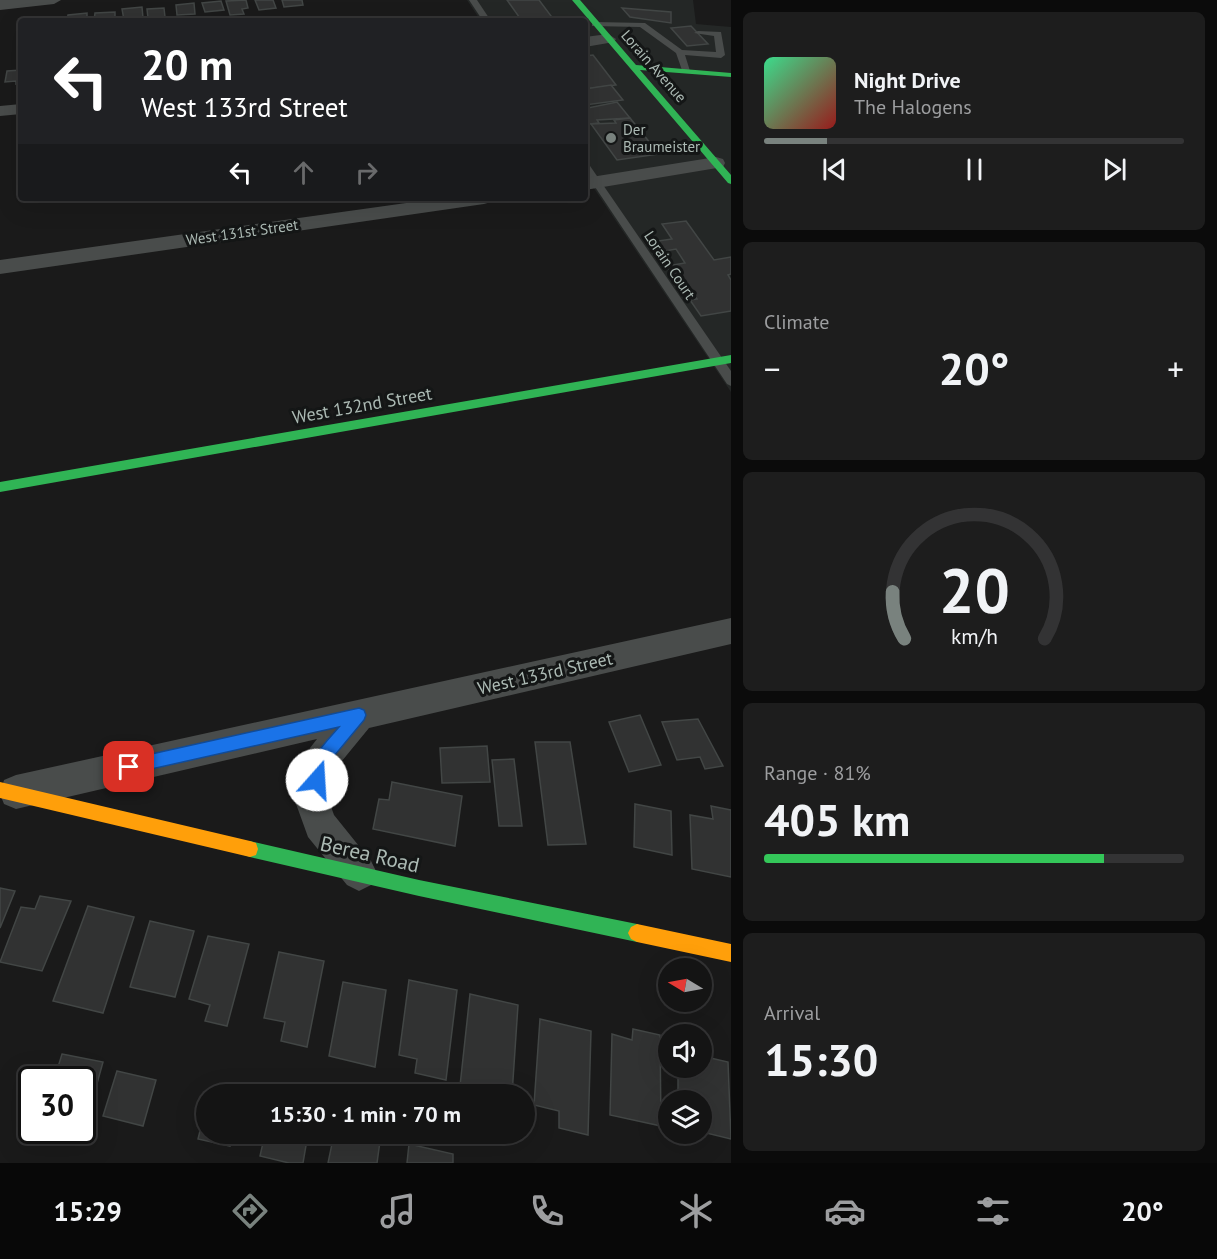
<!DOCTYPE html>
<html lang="en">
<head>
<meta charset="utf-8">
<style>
  body { margin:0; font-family:"PT Sans",sans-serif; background:#1d1d1d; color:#f1f3f6; height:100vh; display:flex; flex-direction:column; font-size:22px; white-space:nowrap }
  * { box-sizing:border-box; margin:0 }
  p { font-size:20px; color:#9d9ea0 }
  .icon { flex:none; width:33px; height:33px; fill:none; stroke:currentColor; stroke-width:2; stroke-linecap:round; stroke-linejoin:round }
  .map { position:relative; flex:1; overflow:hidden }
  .side { display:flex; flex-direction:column; gap:12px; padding:12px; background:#0b0b0b; width:486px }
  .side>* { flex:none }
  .banner { position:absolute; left:18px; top:18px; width:570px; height:183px; border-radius:6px; box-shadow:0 6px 24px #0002,0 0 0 2px #333334; background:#202124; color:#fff; overflow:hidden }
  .needle { width:39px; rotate:280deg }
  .tools { position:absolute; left:658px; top:958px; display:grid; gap:12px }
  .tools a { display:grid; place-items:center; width:54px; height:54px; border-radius:50%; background:#141414; box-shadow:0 6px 24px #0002,0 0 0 2px #333334; font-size:30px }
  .speed { position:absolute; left:18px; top:1066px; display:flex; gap:12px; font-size:30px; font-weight:700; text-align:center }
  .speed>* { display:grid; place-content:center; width:78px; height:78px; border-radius:50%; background:#141414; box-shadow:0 6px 24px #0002,0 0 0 2px #333334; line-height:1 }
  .speed .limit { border:3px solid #111; border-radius:9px; background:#fff; color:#111 }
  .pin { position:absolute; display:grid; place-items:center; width:51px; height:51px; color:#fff; margin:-26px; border-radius:12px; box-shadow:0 3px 9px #0006 }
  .me { position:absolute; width:66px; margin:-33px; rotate:19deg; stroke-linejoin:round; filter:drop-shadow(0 0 4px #0008) }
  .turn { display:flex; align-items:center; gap:21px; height:126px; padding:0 24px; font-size:27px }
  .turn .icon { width:78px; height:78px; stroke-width:2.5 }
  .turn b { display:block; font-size:42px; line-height:51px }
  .lanes { display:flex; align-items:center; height:57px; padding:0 24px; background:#0003; justify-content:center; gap:30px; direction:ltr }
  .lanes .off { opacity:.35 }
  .big { font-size:45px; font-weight:700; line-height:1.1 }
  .side .widget { flex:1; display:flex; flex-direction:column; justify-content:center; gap:9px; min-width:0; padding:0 21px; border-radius:9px; background:#1d1d1d }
  .side .dial { align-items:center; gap:0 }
  .dial svg { height:156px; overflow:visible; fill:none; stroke:#333334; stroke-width:7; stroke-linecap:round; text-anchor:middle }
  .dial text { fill:#f1f3f6; stroke:none }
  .song { display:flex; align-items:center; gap:18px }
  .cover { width:72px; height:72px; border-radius:9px; background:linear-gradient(135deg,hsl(150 70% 55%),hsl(0 70% 35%)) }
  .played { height:6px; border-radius:3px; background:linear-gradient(90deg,#79827e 15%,#333334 15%) }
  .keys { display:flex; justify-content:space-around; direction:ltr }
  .heat { display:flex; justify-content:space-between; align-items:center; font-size:33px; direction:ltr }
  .charge { height:9px; border-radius:4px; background:linear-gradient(90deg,#34c759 81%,#333334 0) }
  .trip { position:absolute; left:196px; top:1084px; width:339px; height:60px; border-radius:30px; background:#141414; box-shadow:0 6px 24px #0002,0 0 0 2px #333334; font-weight:700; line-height:60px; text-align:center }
  .tabs { display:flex; height:96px; justify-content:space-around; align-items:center; background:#080808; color:#9d9ea0 }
  .tabs .icon { width:42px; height:42px }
  .tabs .selected { color:#79827e }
  .tabs b { font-size:27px; color:#f1f3f6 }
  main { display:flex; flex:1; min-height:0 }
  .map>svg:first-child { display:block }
  .built { fill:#242726 }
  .building { fill:#313232; stroke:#424645; stroke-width:1.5 }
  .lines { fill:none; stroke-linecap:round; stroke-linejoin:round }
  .lane { fill:#494c4b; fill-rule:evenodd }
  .street { fill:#494c4b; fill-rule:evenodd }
  .fast { fill:#30b455; fill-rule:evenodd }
  .slow { fill:#ff9f0a; fill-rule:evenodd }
  .route { fill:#1a73e8; stroke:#114b97; stroke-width:1.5 }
  .poi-dot { fill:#79827e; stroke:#141616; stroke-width:2 }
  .labels { text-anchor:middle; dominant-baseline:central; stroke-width:6; stroke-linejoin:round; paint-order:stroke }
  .far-street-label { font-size:15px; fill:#acbab4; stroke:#141616 }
  .far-poi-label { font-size:15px; fill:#acbab4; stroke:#141616; text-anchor:start }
  .street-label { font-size:18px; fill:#acbab4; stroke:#141616 }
  .near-street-label { font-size:21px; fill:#acbab4; stroke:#141616 }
</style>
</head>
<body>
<main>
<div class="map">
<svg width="731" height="1163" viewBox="0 0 731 1163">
  <rect width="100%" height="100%" fill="#1a1a1a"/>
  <!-- built -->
  <polygon class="built" points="467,0 693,0 696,24 731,27 731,392 585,175 585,21 481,21"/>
  <!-- building -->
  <g class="building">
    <polygon points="246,0 248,8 242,9 244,14 230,15 226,1"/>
    <polygon points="255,0 273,0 276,8 259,10"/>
    <polygon points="282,0 302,0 303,5 284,7"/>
    <polygon points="507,0 539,0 554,20 565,19 567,21 522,21"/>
    <polygon points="221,1 224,10 205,12 202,3"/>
    <polygon points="194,3 195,14 177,15 176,5"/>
    <polygon points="142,7 143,18 124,20 122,9"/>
    <polygon points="164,8 165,17 148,18 147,9"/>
    <polygon points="622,8 671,12 671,23 630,17"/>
    <polygon points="115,12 115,21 94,21 95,13"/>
    <polygon points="87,13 87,21 67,21 68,15"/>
    <polygon points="691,26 708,44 687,46 671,28"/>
    <polygon points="593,55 616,85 585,89 585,56"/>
    <polygon points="21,70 21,83 16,84 16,81 5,82 7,71"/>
    <polygon points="611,85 623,100 585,105 585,89"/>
    <polygon points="617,102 630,118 597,120 599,123 589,124 585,118 585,106 588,108"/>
    <polygon points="630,118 659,154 617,160 591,124 616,123 614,120"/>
    <polygon points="686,221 714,260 731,257 731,274 728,275 731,280 731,311 701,316 690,300 697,299 687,284 679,285 667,266 685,263 676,249 665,251 658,241 672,239 662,224"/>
    <polygon points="640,715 661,765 629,772 609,722"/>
    <polygon points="698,719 723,766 705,769 700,757 677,760 662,722"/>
    <polygon points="535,742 570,742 586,844 548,845"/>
    <polygon points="487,746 490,782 442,783 440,748"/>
    <polygon points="514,759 522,826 499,826 492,760"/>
    <polygon points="392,782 462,796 455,846 373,829 379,799 389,800"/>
    <polygon points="635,804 671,811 672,855 634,847"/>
    <polygon points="711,806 731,810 731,877 692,869 690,815 713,819"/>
    <polygon points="0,888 15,891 0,928"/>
    <polygon points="40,896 71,901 42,971 0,962 21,907 35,909"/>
    <polygon points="88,906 134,917 103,1013 53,1001"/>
    <polygon points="150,921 194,931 175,997 130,987"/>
    <polygon points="208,936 249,944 227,1026 205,1021 210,1005 189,999"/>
    <polygon points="279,952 324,961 307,1047 281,1041 285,1022 264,1018"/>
    <polygon points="409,980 457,990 446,1080 415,1073 417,1059 399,1055"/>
    <polygon points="343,982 386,990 375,1067 329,1056"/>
    <polygon points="470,994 518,1005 512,1095 459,1095"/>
    <polygon points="540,1019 591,1031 588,1135 559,1128 559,1111 534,1105"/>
    <polygon points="633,1029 660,1035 661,1126 610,1115 612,1034 632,1040"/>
    <polygon points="62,1054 103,1062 88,1116 82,1115 82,1080 54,1080"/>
    <polygon points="702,1056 728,1062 731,1139 702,1132 702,1101 678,1101 678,1068 702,1068"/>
    <polygon points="117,1071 156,1080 143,1126 103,1116"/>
    <polygon points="207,1103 207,1134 233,1134 230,1146 198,1139"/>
    <polygon points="265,1134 308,1134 303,1163 289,1163 260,1156"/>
    <polygon points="334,1134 381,1134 377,1163 328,1163"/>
    <polygon points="409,1144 453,1154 453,1163 407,1163"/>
  </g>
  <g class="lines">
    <!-- lane -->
    <g class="lane">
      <polygon points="469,0 477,0 491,21 483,21"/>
      <polygon points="595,22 645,23 682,50 716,52 714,36 694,33 698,31 721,32 725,55 721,58 685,55 690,71 683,73 676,53 640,27 592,26 592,22"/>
      <polygon points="585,162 588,163 731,371 731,386 727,384 585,172"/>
    </g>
    <!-- street -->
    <g class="street">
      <polygon points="0,0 61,0 54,4 0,10"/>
      <polygon points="608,34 616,39 614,42 585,47 585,37"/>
      <polygon points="21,104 21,114 0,116 0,106"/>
      <polygon points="716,157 723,159 725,163 723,167 585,190 585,178"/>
      <polygon points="442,198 494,198 491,202 484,204 0,274 0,260"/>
      <polygon points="731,618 731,644 369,728 337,767 329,801 334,815 371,861 377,873 371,885 359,891 347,885 308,837 295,801 306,759 310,748 317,739 16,809 4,804 0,794 4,780 16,775"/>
    </g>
    <!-- fast -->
    <g class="fast">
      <polygon points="572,0 580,0 636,65 731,73 731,77 640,70 731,175 731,184 728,183"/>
      <polygon points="731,355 731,363 0,492 0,482"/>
      <polygon points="250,841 419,880 637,924 643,927 646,933 643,939 637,942 419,896 250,857 244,855 242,849 244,843"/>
    </g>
    <!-- slow -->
    <g class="slow">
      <polygon points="0,782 250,841 256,843 258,849 256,855 250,857 0,798"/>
      <polygon points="637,924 731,944 731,962 637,942 631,939 628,933 631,927"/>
    </g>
  </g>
  <!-- route -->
  <path class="route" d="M359,708l5,2 2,5 -2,5 -35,42 -6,24 -6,2 -6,-2c-9,-22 15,-44 28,-59l-210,47 -6,-2 -2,-5 2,-6 6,-2z"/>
  <!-- markers -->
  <circle class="poi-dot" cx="611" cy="138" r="6"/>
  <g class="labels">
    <!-- far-street labels -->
    <g class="far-street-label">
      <text transform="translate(654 66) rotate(49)">Lorain Avenue</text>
      <text transform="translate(242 232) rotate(-8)">West 131st Street</text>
      <text transform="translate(670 265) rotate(56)">Lorain Court</text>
    </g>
    <!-- far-poi labels -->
    <g class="far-poi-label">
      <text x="623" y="129">Der<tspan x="623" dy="17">Braumeister</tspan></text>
    </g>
    <!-- street labels -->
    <g class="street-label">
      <text transform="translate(362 405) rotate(-10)">West 132nd Street</text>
      <text transform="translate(545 673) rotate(-13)">West 133rd Street</text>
    </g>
    <!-- near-street labels -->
    <g class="near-street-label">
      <text transform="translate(370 854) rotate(13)">Berea Road</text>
    </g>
  </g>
</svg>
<div class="tools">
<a><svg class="needle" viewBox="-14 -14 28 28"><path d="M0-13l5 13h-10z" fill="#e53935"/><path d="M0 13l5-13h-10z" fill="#9d9ea0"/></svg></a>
<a><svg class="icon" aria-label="sound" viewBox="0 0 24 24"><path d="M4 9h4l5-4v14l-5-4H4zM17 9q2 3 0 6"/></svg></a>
<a><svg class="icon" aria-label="layers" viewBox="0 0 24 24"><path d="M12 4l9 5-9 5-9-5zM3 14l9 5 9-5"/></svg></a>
</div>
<div class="speed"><div class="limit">30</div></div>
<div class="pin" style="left:129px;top:767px;background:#d93025"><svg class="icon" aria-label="arrive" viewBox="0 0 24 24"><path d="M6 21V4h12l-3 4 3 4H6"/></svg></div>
<svg class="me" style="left:317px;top:780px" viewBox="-20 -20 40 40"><circle r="19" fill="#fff"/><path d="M0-13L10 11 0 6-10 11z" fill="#1a73e8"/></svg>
<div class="trip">15:30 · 1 min · 70 m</div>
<div class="banner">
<div class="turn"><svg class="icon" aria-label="left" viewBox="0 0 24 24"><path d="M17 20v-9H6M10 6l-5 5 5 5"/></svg><div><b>20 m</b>West 133rd Street</div></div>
<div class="lanes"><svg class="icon" aria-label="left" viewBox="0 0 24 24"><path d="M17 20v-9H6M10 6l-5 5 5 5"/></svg><svg class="icon off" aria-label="ahead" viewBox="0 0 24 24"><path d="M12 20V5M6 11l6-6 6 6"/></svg><svg class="icon off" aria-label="right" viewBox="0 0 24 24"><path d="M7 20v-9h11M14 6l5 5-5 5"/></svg></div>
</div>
</div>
<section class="side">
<div class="widget">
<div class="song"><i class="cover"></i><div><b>Night Drive</b><p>The Halogens</p></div></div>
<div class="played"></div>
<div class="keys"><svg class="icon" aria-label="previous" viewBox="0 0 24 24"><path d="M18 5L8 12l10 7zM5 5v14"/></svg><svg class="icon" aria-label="pause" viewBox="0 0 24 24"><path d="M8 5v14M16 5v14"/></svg><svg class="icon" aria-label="next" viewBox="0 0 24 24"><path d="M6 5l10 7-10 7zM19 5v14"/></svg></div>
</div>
<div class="widget"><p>Climate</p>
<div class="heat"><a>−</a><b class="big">20°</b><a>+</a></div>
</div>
<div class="widget dial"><svg viewBox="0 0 100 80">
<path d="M14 69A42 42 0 1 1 86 69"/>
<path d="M14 69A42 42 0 0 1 8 45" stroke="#79827e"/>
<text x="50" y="56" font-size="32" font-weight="700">20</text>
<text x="50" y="72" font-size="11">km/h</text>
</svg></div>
<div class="widget"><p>Range · 81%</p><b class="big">405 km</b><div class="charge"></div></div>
<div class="widget"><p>Arrival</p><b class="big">15:30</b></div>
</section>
</main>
<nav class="tabs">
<b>15:29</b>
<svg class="icon selected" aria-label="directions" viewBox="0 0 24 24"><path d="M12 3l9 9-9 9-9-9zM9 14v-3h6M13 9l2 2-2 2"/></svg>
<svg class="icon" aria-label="music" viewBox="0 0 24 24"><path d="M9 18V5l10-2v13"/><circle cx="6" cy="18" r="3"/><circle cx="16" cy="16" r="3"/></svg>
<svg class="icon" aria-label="phone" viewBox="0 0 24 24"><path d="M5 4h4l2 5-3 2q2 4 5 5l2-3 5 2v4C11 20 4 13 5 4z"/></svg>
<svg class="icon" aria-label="climate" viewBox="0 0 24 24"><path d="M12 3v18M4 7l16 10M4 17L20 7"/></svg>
<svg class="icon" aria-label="car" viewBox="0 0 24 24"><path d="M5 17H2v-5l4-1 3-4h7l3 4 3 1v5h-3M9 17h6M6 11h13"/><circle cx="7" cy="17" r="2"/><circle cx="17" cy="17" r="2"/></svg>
<svg class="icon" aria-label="filters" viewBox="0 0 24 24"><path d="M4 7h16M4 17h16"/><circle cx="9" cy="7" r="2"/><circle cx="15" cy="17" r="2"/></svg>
<b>20°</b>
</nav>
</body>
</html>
